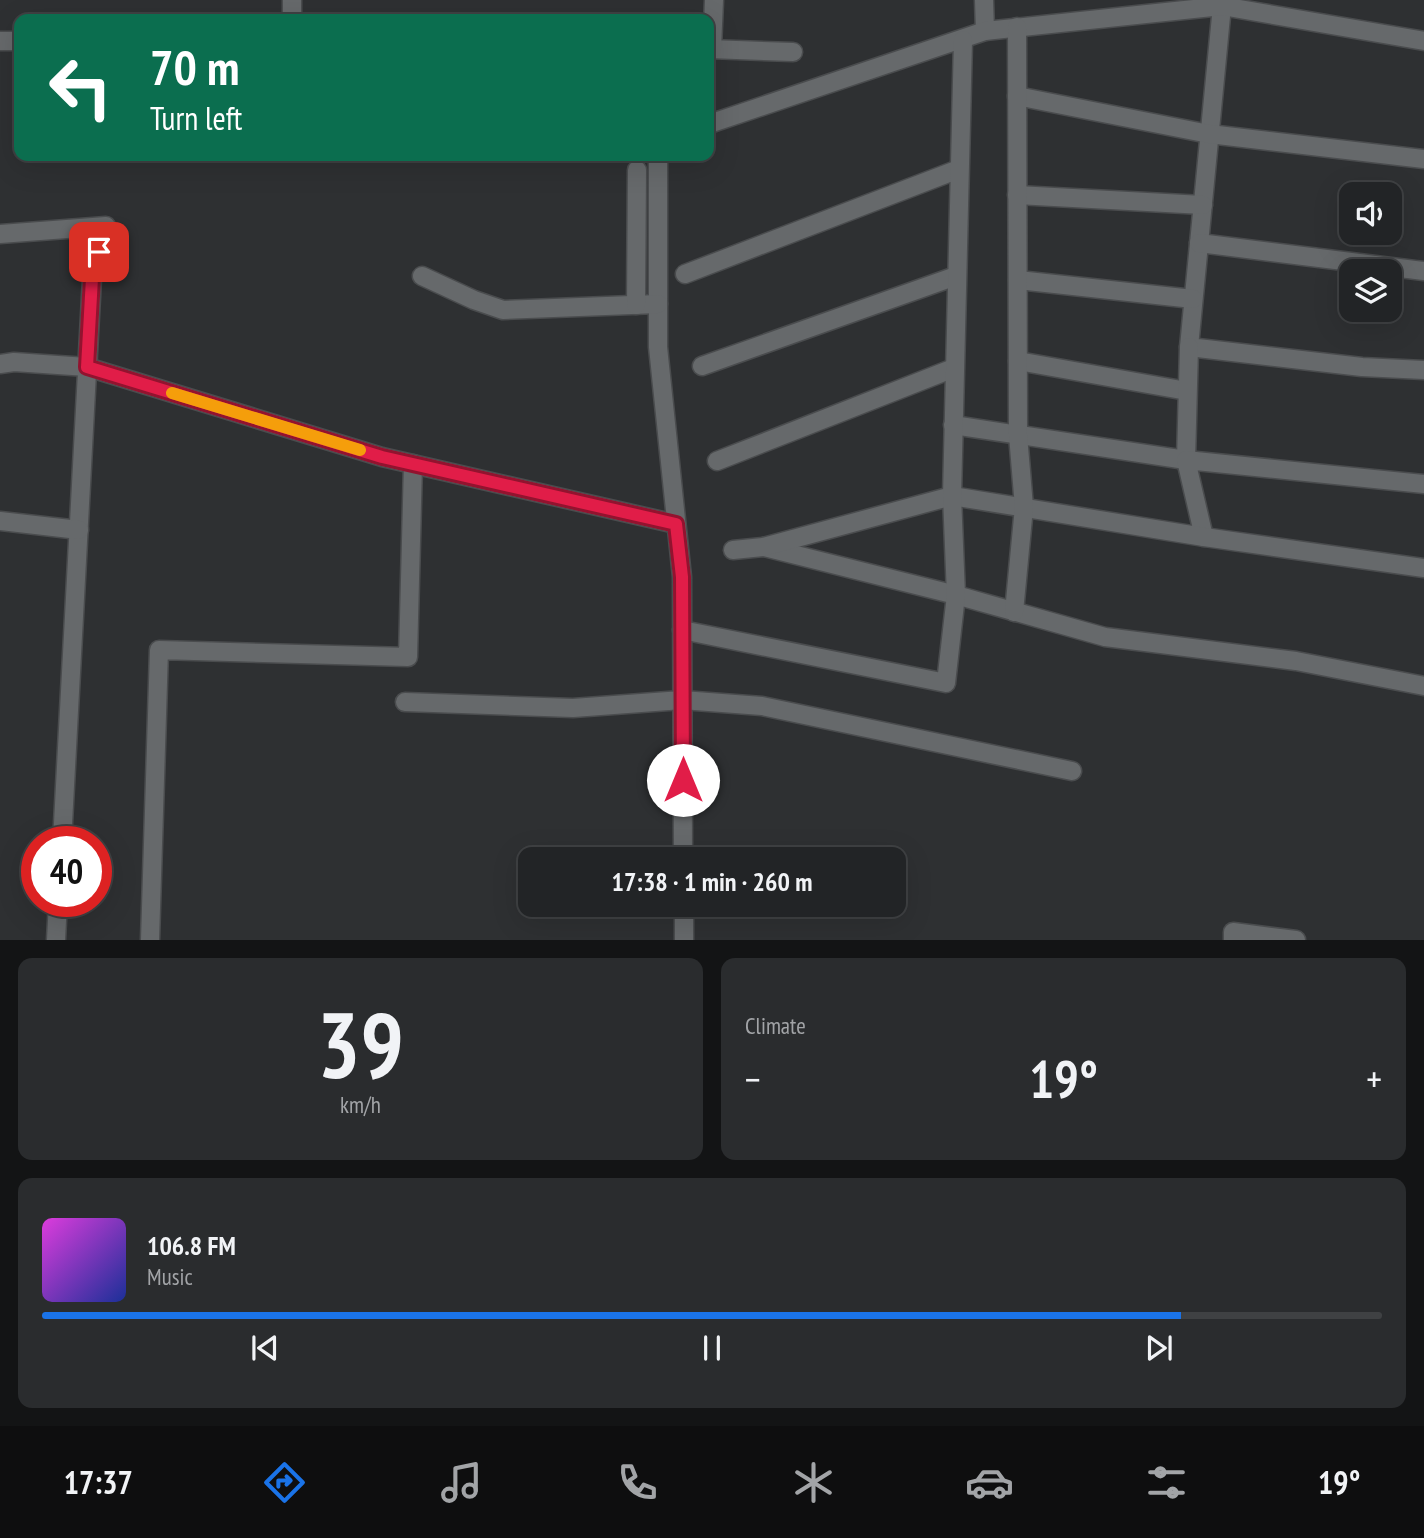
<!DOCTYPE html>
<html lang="en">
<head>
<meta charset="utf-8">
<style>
  body { margin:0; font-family:"PT Sans Narrow",sans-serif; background:#2a2c2e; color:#f1f3f6; height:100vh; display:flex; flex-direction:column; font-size:26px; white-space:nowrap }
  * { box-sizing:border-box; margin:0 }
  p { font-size:23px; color:#a2a4a7 }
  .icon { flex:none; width:38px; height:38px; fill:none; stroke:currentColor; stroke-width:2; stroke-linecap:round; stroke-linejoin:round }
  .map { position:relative; height:940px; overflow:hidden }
  .sheet { display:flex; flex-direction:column; gap:18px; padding:18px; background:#131415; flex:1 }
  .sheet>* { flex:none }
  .top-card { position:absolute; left:14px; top:14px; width:700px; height:147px; border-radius:14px; box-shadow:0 7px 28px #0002,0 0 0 2px #3f4143; background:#0b6e4f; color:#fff; overflow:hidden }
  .tools { position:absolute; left:1339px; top:182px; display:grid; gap:14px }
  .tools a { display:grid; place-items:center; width:63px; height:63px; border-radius:14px; background:#222426; box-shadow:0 7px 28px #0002,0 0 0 2px #3f4143; font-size:35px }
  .speed { position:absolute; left:21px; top:826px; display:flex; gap:14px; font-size:35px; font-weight:700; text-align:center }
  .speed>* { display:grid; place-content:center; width:91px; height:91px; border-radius:50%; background:#222426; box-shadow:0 7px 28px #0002,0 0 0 2px #3f4143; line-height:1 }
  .speed .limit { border:10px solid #d22; background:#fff; color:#111 }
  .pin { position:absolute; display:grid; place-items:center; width:60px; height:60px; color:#fff; margin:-30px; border-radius:14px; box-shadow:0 4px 10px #0006 }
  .me { position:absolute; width:77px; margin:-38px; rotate:0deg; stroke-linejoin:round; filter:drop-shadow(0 0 5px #0008) }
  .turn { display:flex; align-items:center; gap:24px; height:147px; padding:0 21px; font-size:32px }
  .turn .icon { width:91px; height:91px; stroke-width:2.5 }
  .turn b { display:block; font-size:49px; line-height:60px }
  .big { font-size:52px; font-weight:700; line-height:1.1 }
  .sheet .card { flex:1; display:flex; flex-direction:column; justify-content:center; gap:10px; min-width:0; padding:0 24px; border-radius:14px; background:#2a2c2e }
  .sheet .dial { align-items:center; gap:0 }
  .dial b { font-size:91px; line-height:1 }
  .song { display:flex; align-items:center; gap:21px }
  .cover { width:84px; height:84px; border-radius:10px; background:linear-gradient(135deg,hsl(300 70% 55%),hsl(230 70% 35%)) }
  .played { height:7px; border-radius:4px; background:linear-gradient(90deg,#1a73e8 85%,#3f4143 85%) }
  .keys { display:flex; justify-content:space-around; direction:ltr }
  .heat { display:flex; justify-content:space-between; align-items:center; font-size:38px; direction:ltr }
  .sheet .tiles { flex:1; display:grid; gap:18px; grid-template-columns:1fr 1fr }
  .card:last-child { grid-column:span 2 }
  .trip { position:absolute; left:518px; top:847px; width:388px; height:70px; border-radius:14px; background:#222426; box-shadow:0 7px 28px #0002,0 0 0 2px #3f4143; font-weight:700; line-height:70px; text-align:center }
  .tabs { display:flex; height:112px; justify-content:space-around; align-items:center; background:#0e0e0f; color:#a2a4a7 }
  .tabs .icon { width:49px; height:49px }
  .tabs .selected { color:#1a73e8 }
  .tabs b { font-size:32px; color:#f1f3f6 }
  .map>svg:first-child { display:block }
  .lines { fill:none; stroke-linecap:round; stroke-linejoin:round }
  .minor-casing { stroke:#4a4c4e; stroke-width:21 }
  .minor { stroke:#66696b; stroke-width:18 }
  .route-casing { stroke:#92132f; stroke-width:18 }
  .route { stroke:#e11d48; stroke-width:12 }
  .slow { stroke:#f59e0b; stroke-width:12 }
</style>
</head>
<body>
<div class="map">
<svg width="1424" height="940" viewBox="0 0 1424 940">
  <rect width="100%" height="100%" fill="#2e3032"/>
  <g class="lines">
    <!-- minor casing -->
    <g class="minor-casing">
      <g id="minor">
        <polyline points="984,0 985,31"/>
        <polyline points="1222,6 1189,347 1362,367 1424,370"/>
        <polyline points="292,19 292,0"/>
        <polyline points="0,41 19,41"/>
        <polyline points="709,49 793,52"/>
        <polyline points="712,49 714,0"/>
        <polyline points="1017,96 1209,134 1424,159"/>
        <polyline points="709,124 985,31 1222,6 1424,41"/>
        <polyline points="658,156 658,347 682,577 683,859"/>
        <polyline points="1017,195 1203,205"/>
        <polyline points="0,234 106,226 92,278 62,842"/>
        <polyline points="1199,243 1424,271"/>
        <polyline points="685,274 959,169"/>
        <polyline points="422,276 474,300 503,310 658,304"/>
        <polyline points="1018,280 1193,299"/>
        <polyline points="636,305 637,170"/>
        <polyline points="1018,361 1187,391"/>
        <polyline points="0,364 14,362 87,367 382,457 676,524"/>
        <polyline points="702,366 956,276"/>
        <polyline points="953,425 1186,460 1189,347"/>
        <polyline points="717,461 954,368"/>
        <polyline points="0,521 79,530"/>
        <polyline points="1204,537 1186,460 1424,484"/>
        <polyline points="764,547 956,595 1105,637 1296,661 1424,686"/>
        <polyline points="733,550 763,547 952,496 1204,537 1424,568"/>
        <polyline points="1014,612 1024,507 1018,435 1017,27"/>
        <polyline points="682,630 946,683 956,595 952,496 963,40"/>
        <polyline points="405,702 573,708 682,700 762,706 1072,771"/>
        <polyline points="684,905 684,940"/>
        <polyline points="56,940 58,901"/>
        <polyline points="150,940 159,650 408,657 413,464"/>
        <polyline points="1233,940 1233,932 1296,940"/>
      </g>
    </g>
    <!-- minor -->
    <use href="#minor" class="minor"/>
  </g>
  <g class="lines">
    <!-- route casing -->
    <g class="route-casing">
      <polyline id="route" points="99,252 92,278 87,367 382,457 676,524 682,577 683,780"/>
    </g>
    <!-- route -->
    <use href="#route" class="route"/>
    <!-- slow -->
    <polyline class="slow" points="172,393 360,450"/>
  </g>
</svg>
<div class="tools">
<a><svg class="icon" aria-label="sound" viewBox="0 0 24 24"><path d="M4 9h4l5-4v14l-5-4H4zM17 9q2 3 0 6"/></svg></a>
<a><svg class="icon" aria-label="layers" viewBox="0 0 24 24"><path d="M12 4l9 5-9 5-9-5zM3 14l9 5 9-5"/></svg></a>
</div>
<div class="speed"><div class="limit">40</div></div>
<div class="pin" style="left:99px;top:252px;background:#d93025"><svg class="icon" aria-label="arrive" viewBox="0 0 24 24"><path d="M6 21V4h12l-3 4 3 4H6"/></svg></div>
<svg class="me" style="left:683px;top:780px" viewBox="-20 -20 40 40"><circle r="19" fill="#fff"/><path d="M0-13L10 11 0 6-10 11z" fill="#e11d48"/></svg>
<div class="trip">17:38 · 1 min · 260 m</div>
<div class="top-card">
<div class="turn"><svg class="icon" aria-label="left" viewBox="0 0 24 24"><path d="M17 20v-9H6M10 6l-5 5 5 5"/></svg><div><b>70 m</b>Turn left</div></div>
</div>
</div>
<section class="sheet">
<div class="tiles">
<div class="card dial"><b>39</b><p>km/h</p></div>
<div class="card"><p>Climate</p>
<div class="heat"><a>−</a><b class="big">19°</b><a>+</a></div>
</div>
<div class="card">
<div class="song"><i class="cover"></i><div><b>106.8 FM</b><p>Music</p></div></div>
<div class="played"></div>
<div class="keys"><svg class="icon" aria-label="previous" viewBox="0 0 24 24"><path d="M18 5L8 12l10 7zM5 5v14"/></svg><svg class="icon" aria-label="pause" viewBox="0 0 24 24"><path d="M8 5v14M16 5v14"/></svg><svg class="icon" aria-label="next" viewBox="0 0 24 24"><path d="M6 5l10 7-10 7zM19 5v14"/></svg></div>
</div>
</div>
</section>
<nav class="tabs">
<b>17:37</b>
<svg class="icon selected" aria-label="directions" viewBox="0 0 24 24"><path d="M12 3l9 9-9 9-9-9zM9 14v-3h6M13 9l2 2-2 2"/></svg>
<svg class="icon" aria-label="music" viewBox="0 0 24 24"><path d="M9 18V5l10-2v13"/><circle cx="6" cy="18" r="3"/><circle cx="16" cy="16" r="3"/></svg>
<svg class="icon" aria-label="phone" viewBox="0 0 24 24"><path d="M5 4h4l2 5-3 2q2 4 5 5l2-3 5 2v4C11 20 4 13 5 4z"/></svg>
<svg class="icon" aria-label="climate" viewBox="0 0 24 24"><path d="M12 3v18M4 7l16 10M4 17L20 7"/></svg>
<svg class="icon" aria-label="car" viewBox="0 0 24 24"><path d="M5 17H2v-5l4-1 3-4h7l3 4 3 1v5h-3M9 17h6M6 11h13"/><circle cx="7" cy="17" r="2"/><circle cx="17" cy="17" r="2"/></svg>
<svg class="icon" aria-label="filters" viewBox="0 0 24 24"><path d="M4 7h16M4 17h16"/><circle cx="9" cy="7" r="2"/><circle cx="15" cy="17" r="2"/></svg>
<b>19°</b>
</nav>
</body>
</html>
